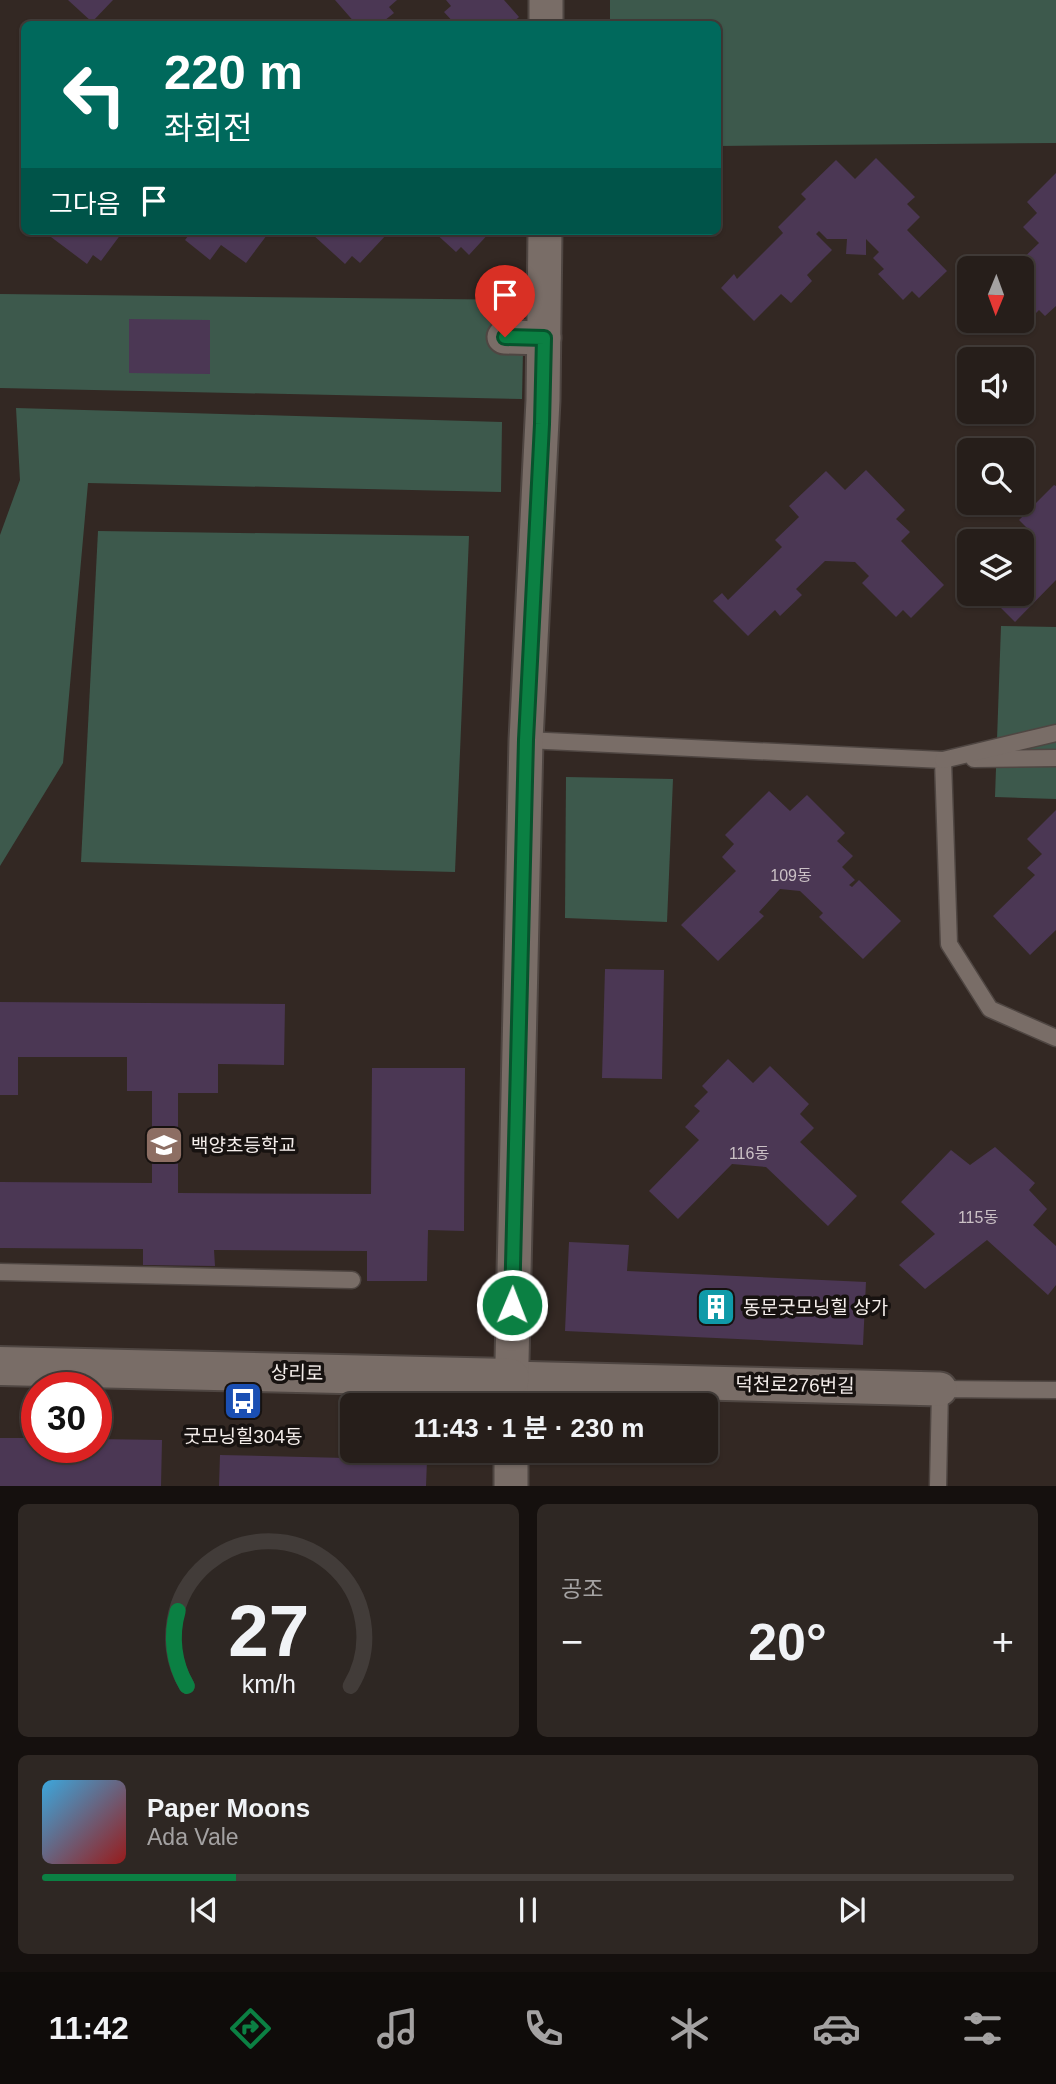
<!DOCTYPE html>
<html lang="ko">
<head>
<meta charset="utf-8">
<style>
  body { margin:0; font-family:Arial,"Noto Sans KR",sans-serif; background:#2e2723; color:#f1f3f6; height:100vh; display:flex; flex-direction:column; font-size:26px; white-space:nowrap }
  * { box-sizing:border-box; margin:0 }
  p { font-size:23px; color:#a4a2a2 }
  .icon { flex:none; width:38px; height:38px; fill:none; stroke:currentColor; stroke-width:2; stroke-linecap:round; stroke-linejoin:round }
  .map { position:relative; height:1486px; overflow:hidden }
  .side { display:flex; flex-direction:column; gap:18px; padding:18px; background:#15100e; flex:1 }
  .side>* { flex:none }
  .top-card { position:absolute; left:21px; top:21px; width:700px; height:214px; border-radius:10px; box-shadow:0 2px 5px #0004,0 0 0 2px #423c39; background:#00695c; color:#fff; overflow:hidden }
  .needle { width:46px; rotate:181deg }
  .fabs { position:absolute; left:957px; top:256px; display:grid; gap:14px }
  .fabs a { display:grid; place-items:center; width:77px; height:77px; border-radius:10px; background:#261e1a; box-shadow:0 2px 5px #0004,0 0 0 2px #423c39; font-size:35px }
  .speed { position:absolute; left:21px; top:1372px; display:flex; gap:14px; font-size:35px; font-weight:700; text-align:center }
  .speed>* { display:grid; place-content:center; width:91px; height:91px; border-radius:50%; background:#261e1a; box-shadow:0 2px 5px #0004,0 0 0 2px #423c39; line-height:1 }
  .speed .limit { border:10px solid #d22; background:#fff; color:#111 }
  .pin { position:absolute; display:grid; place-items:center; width:60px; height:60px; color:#fff; margin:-72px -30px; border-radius:50% 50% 50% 0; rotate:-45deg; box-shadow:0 0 7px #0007 }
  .pin .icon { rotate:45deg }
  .me { position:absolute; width:77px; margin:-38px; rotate:1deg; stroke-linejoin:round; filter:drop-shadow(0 0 5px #0008) }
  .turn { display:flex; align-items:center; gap:24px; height:147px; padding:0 28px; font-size:32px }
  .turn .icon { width:91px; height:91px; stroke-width:2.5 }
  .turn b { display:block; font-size:49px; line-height:60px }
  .then { display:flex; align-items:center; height:66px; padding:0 28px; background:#0003; gap:14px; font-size:26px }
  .big { font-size:52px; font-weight:700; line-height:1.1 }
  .side .card { flex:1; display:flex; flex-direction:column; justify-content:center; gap:10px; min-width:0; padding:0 24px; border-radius:10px; background:#2e2723 }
  .side .dial { align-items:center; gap:0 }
  .dial svg { height:182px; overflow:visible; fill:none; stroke:#423c39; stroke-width:7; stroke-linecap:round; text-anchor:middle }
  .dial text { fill:#f1f3f6; stroke:none }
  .song { display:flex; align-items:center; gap:21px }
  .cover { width:84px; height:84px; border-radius:10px; background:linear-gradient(135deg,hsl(200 70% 55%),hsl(0 70% 35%)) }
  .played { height:7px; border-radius:4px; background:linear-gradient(90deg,#0b8043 20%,#423c39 20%) }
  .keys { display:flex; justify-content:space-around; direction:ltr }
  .heat { display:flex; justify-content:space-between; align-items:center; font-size:38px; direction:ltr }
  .side .tiles { flex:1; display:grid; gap:18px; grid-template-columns:1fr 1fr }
  .card:last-child { grid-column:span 2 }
  .trip { position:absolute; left:340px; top:1393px; width:378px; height:70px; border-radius:10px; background:#261e1a; box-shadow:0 2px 5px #0004,0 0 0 2px #423c39; font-weight:700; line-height:70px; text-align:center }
  .tabs { display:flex; height:112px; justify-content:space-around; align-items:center; background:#0f0c0a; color:#a4a2a2 }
  .tabs .icon { width:49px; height:49px }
  .tabs .current { color:#0b8043 }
  .tabs b { font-size:32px; color:#f1f3f6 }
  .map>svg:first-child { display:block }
  .green { fill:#3d594c }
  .building { fill:#4b3754 }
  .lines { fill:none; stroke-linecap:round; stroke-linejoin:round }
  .lane-casing { stroke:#4f4642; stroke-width:19 }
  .street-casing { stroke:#4f4642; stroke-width:37 }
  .secondary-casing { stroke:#4f4642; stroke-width:42 }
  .lane { stroke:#796d67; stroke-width:16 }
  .street { stroke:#796d67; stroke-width:33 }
  .secondary { stroke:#796d67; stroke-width:38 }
  .route-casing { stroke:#07532c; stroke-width:18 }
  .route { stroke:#0b8043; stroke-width:12 }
  .labels { text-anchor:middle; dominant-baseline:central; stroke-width:7; stroke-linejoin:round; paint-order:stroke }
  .number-label { font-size:16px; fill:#cac0c5 }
  .poi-label { font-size:19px; fill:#f5eeeb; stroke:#171210; text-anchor:start }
  .street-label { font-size:19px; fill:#f5eeeb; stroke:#171210 }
</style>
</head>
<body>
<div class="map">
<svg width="1056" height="1486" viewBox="0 0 1056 1486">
  <rect width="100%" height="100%" fill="#332823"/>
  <!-- green -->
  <g class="green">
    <polygon points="610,0 1056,0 1056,143 718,146 718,24 610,24"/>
    <polygon points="0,294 524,300 522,399 0,388"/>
    <polygon points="16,408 502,422 501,492 88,483 63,763 0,866 0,535 20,480"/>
    <polygon points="98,531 469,536 455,872 81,862"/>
    <polygon points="1001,626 1056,627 1056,799 995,797"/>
    <polygon points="566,777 673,779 667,922 565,918"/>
  </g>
  <!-- building -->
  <g class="building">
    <polygon points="68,0 113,0 92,22"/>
    <polygon points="335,0 397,0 389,7 394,13 380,24 356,24"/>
    <polygon points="446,0 504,0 519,17 511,24 455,24 444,12 451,6"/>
    <polygon points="876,158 915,197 907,204 920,217 907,230 947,271 919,298 912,291 903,300 878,274 884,269 873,258 879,252 866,239 866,255 846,254 847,239 827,239 819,231 816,234 832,250 807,275 812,281 791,303 781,294 754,321 721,288 734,274 737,279 783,233 778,227 806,199 801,194 836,160 855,179"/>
    <polygon points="1056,173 1056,306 1045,316 1039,310 1032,317 1022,308 1022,268 1013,268 1039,243 1023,227 1037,213 1027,202"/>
    <polygon points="55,231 118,231 121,234 101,261 93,255 87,264 51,237"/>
    <polygon points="192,231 270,231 246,263 221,245 210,260 185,240"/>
    <polygon points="316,231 384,231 387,234 360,263 352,256 345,264 312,234"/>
    <polygon points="433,231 491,231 469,255 461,247 456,252"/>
    <polygon points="129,319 210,320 210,374 129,373"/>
    <polygon points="866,470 905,510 896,519 910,532 901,541 944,585 911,618 903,610 896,617 862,583 869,576 855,562 825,561 796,589 802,595 780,616 775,610 748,636 713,601 722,593 728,600 782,547 775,540 799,517 789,506 826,471 845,490"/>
    <polygon points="1054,485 1056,486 1056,580 1015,622 986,593 1022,593 1022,556 1026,552 1022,548 1022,541 1014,541 1027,528 1019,520"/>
    <polygon points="769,791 790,811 807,795 845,833 837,841 853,856 842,867 855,880 849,885 852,887 859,880 901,921 863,959 819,917 823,913 800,891 780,889 759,912 764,916 718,961 681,925 736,871 722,857 734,844 725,835"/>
    <polygon points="1056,810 1056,930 1030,955 993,916 1035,875 1027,868 1042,854 1027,839"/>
    <polygon points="605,969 664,970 662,1079 602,1078"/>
    <polygon points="0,1002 285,1004 284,1065 218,1064 218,1093 178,1093 178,1193 371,1194 372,1068 465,1068 464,1231 428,1230 427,1281 367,1281 367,1251 214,1250 215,1266 143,1265 143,1249 0,1248 0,1182 152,1183 152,1091 127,1091 127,1057 18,1057 18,1095 0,1095"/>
    <polygon points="728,1059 753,1083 770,1066 809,1104 800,1114 814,1128 800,1142 857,1196 828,1226 766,1167 732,1164 678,1219 649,1191 699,1140 685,1127 700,1111 694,1106 708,1092 702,1086"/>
    <polygon points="995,1147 1035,1183 1029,1190 1047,1209 1033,1225 1056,1246 1056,1285 1048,1295 987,1240 925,1289 899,1265 935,1234 901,1202 951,1150 970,1165"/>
    <polygon points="569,1242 629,1245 627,1271 866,1282 863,1345 565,1331"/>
    <polygon points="552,1394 622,1398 621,1405 553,1405"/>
    <polygon points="0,1438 37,1438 37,1447 96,1447 96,1439 162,1440 161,1486 0,1486"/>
    <polygon points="220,1455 427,1460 426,1486 219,1486"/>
  </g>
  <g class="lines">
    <!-- lane casing -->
    <g class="lane-casing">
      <g id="lane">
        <polyline points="526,740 943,760 949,944 990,1009 1056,1038"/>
        <polyline points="974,759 1056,758"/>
        <polyline points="943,760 1056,733"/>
        <polyline points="0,1272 352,1280"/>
        <polyline points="938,1486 940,1389 1056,1390"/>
      </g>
    </g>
    <!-- street casing -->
    <g class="street-casing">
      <g id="street">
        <polyline points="546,24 546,0"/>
        <polyline points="504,337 544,338"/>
        <polyline points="510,1378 940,1389"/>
        <polyline points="511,1405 526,740 543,400 545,231"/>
        <polyline points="511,1451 511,1486"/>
      </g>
    </g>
    <!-- secondary casing -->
    <g class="secondary-casing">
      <polyline id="secondary" points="0,1366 510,1378"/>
    </g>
    <!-- lane -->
    <use href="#lane" class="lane"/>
    <!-- street -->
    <use href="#street" class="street"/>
    <!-- secondary -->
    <use href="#secondary" class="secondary"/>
  </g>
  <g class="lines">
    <!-- route casing -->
    <g class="route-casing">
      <polyline id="route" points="505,337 544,338 542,424 526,740 512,1305"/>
    </g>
    <!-- route -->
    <use href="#route" class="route"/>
  </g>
  <!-- icons -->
  <defs>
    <g id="school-square" transform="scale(2.0125)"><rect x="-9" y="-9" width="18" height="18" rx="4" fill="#8d6e63" stroke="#171210"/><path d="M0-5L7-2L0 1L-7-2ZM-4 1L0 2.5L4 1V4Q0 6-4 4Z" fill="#fff"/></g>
    <g id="building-square" transform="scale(2.0125)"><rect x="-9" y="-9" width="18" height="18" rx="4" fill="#0f9aa8" stroke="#171210"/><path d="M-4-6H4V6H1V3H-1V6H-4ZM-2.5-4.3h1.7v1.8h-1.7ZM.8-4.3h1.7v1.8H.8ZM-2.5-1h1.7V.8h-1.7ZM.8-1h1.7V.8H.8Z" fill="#fff"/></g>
    <g id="bus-square" transform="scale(2.0125)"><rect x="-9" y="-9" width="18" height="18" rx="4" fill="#1a4fb4" stroke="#171210"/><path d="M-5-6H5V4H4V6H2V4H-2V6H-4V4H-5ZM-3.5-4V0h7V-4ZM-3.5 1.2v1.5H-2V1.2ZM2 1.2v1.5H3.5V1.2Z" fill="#fff"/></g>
  </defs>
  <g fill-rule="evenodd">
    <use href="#school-square" x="164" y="1145"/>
    <use href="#building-square" x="716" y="1307"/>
    <use href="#bus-square" x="243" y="1401"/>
  </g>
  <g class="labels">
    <!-- number labels -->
    <g class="number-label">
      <text x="791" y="875">109동</text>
      <text x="749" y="1153">116동</text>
      <text x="978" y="1217">115동</text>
    </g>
    <!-- poi labels -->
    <g class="poi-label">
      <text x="191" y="1145">백양초등학교</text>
      <text x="743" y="1307">동문굿모닝힐 상가</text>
      <text x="243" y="1436" text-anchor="middle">굿모닝힐304동</text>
    </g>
    <!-- street labels -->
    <g class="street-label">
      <text transform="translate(297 1373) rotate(1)">상리로</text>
      <text transform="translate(795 1385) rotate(1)">덕천로276번길</text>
    </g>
  </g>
</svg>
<div class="fabs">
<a><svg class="needle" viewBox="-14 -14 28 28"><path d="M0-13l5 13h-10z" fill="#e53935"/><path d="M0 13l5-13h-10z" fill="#a4a2a2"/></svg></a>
<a><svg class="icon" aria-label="sound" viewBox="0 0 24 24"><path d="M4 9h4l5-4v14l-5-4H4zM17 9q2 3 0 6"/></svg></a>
<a><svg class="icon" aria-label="search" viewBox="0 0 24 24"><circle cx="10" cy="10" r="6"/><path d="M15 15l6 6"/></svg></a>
<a><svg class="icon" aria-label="layers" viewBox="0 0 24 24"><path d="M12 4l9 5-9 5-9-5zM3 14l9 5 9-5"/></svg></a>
</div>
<div class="speed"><div class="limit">30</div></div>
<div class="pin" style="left:505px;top:337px;background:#d93025"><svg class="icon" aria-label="arrive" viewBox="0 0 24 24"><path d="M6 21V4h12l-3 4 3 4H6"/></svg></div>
<svg class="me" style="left:512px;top:1305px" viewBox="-20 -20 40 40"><circle r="17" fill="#0b8043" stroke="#fff" stroke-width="3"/><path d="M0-11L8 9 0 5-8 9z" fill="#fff"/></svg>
<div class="trip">11:43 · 1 분 · 230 m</div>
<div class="top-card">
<div class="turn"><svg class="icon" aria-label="left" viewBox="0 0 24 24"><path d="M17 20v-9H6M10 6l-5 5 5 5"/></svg><div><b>220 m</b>좌회전</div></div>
<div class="then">그다음<svg class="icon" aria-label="arrive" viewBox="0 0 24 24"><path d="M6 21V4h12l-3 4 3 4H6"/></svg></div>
</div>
</div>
<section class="side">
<div class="tiles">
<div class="card dial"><svg viewBox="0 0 100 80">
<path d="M14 69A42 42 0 1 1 86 69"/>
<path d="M14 69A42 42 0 0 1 10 36" stroke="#0b8043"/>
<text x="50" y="56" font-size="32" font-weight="700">27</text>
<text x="50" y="72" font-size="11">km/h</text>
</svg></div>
<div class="card"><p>공조</p>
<div class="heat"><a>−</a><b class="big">20°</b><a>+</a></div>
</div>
<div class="card">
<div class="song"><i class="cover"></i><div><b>Paper Moons</b><p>Ada Vale</p></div></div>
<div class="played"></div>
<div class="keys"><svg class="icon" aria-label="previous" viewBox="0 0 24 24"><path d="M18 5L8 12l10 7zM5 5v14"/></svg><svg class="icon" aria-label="pause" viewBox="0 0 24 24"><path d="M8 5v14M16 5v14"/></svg><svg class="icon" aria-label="next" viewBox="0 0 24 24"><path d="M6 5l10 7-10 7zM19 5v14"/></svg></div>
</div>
</div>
</section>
<nav class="tabs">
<b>11:42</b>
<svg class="icon current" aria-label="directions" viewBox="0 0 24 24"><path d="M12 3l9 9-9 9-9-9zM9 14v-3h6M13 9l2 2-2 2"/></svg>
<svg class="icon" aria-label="music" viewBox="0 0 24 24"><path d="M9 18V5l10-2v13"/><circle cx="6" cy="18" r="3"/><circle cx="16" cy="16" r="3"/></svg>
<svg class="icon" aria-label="phone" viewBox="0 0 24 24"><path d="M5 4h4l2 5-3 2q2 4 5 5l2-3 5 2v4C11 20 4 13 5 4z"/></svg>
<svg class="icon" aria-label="climate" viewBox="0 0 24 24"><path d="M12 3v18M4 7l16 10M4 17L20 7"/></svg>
<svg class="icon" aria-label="car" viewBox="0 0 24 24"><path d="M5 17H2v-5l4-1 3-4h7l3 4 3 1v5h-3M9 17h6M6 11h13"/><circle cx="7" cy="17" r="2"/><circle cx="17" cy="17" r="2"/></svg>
<svg class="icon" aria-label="filters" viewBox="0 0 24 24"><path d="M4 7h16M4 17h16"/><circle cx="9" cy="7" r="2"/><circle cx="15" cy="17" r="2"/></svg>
</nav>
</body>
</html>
